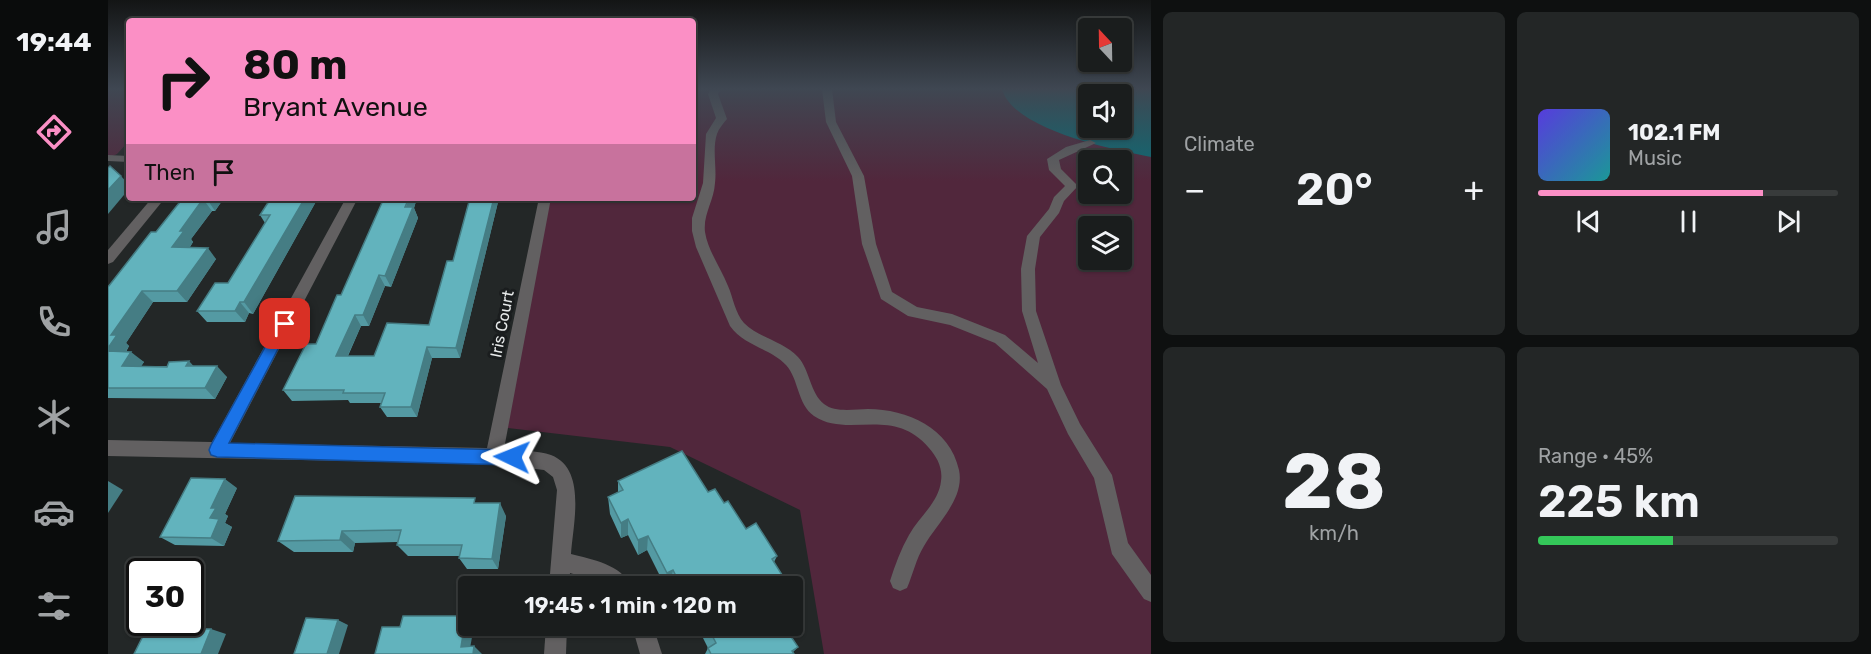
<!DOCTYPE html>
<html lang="en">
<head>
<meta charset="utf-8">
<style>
  body { margin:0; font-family:Rubik,sans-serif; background:#232626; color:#f1f3f6; height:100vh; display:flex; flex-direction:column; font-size:22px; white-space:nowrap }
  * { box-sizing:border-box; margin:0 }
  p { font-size:20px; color:#9fa2a4 }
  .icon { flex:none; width:33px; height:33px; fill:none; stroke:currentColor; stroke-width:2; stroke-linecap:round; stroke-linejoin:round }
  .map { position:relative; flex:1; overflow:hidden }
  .side { display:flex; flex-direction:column; gap:12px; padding:12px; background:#0e1010; width:720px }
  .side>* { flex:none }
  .top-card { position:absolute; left:18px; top:18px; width:570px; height:183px; border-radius:6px; box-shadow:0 2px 4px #0004,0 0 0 2px #383b3b; background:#fb8fc5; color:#111; overflow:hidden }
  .needle { width:39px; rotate:338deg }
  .buttons { position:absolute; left:970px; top:18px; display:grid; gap:12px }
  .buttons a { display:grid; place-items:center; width:54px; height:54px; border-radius:6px; background:#1a1d1d; box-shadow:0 2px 4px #0004,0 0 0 2px #383b3b; font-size:30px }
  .speed { position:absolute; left:18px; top:558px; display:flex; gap:12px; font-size:30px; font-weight:700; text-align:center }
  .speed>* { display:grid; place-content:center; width:78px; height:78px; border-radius:50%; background:#1a1d1d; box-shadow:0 2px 4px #0004,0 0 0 2px #383b3b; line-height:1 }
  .speed .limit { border:3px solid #111; border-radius:9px; background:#fff; color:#111 }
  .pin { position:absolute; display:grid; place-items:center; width:51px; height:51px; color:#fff; margin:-26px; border-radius:12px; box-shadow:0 3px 9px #0006 }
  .me { position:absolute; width:66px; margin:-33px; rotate:272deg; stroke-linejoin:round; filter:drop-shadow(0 0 4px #0008) }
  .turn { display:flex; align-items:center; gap:21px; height:126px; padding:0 18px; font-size:27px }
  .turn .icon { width:78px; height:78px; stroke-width:2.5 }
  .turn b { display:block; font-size:42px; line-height:51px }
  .then { display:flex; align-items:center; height:57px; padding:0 18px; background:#0003; gap:12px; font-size:22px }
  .big { font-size:45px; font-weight:600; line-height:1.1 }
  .side .tile { flex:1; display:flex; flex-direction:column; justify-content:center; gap:9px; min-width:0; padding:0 21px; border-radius:9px; background:#232626 }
  .side .dial { align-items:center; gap:0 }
  .dial b { font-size:78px; line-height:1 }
  .song { display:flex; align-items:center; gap:18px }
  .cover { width:72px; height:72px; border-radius:9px; background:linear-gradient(135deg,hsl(250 70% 55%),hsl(180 70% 35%)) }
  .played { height:6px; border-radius:3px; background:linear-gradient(90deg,#fb8fc5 75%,#383b3b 75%) }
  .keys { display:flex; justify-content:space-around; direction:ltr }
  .heat { display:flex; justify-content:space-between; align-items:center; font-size:33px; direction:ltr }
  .charge { height:9px; border-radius:4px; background:linear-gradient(90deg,#34c759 45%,#383b3b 0) }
  .side .tiles { flex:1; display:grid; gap:12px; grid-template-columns:repeat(2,1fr) }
  .trip { position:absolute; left:350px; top:576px; width:345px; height:60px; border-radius:6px; background:#1a1d1d; box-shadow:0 2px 4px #0004,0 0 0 2px #383b3b; font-weight:600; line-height:60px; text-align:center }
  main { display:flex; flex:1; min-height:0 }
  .dock { display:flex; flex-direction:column; width:108px; justify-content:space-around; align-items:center; background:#0a0c0c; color:#9fa2a4 }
  .dock .icon { width:42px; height:42px }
  .dock .on { color:#fb8fc5 }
  .dock b { font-size:27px; color:#f1f3f6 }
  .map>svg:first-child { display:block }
  .green { fill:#51273c; fill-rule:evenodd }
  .water { fill:#0b6c76; fill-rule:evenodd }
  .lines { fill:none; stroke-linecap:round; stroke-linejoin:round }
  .minor { fill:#626061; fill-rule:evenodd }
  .wall { fill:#549aa3 }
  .shaded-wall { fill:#457d84 }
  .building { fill:#62b3bd; stroke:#457d84; stroke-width:1.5 }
  .route { fill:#1a73e8; stroke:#114b97; stroke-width:1.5 }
  .labels { text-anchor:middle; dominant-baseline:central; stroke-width:6; stroke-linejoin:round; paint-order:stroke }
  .street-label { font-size:16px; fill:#e7eaea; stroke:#1a1d1e }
</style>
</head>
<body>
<main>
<nav class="dock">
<b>19:44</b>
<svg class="icon on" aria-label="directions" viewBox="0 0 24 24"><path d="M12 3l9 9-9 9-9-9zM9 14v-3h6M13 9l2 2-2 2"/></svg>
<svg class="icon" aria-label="music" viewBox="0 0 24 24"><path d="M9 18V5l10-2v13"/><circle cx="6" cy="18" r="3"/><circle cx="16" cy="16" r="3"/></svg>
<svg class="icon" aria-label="phone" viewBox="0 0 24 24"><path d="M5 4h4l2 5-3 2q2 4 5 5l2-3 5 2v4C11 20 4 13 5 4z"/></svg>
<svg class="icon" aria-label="climate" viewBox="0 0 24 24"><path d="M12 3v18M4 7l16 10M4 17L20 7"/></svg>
<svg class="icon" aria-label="car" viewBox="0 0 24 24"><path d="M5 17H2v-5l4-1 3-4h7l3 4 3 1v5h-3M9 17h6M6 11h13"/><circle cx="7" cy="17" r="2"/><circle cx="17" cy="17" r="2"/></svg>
<svg class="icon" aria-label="filters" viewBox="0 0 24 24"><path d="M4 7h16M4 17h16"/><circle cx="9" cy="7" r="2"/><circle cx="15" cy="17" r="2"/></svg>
</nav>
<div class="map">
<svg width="1043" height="654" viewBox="0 0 1043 654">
  <rect width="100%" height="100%" fill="#232727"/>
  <!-- green -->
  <g class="green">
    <polygon points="0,89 21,89 21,141 9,154 0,158"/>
    <path d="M585,89h458v565h-327l-24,-144 -130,-63 -170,-20 45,-229h148zM981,94h33v34h-33zM981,160h33v34h-33zM981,226h33v34h-33z"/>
  </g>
  <!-- water -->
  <path class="water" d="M894,89h149v68c-37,-7 -138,-27 -149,-68zM981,94h33v34h-33z"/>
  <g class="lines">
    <!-- minor -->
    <g class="minor">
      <path d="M603,89h10l-3,5 9,25c-4,5 -8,9 -10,15 -5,15 0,33 -2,49 -1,18 -12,31 -10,49 3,19 16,36 23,54 5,11 7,27 16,37 15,15 39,18 54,34 12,13 12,36 26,47 11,9 31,5 44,5 39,0 82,19 91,61 6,29 -22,53 -35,76 -8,13 -11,28 -17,42l-7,3 -7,-3 -3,-7c5,-16 11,-32 19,-46 10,-18 30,-33 32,-54 2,-13 -4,-24 -12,-33 -36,-43 -81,-9 -115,-32 -17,-12 -15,-37 -28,-51 -16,-17 -42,-19 -56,-39l-34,-79 -4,-16v-13l11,-35 3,-49 10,-16 -8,-24z"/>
      <polygon points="714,89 724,89 728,122 756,176 768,244 784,292 809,307 844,314 897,335 930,363 914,311 913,269 919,236 941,209 946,197 957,186 941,170 939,159 958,147 982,140 988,143 951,160 953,169 970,186 956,201 951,213 932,237 927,269 928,311 953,385 972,424 1004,475 1020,543 1043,575 1043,602 1036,599 1004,554 986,478 960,434 939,389 887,343 842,325 800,316 773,299 754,244 744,176 718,122"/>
      <polygon points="0,155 21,156 21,162 0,161"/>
      <polygon points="44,198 57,198 5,262 0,264 0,250"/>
      <path d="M238,198h12l-128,245 257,5 52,-250h12l-47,251c15,2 33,1 47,6 36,14 22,69 20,99 20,5 52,11 59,32h-27l-10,-6 -23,-7 -1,13h-20l8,-96 -4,-13 -9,-7 -50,-6 -386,-8v-16l104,2z"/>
      <polygon points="438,626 459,626 458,654 436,654"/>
      <polygon points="524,626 545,626 554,654 532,654"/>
    </g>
  </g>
  <!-- wall -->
  <g class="wall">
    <polygon points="75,198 116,198 107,211 104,211 83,239 85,242 82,247 108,259 79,302 45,302 18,343 21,346 18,352 36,362 33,366 85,366 119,377 107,399 0,398 0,287 48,232"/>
    <polygon points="163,198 210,198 145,314 141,313 137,322 99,322 89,311 120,283 157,223 152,215"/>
    <polygon points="276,198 309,198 306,208 310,218 283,287 277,286 261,326 253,326 240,356 266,356 321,325 345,261 362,198 391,198 352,358 324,358 309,417 279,417 272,407 273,403 242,403 240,400 184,401 175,390 208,344 233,295"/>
    <polygon points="510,481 600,492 616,503 638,529 669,556 666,562 670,586 564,586 562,584 557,586 539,550 530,555 520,535 513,538 502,514 500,497 510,492"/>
    <polygon points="129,488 117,514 120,516 117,523 124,527 116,546 67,545 52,537"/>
    <polygon points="370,503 398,516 390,569 359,569 351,558 352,556 300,556 289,545 290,542 247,543 245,552 186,552 170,541"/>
    <polygon points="589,626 680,626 677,628 690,647 685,652 686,654 597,654 600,648"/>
  </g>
  <!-- shaded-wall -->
  <g class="shaded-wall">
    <polygon points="13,176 21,185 21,189 0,214 0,190"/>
    <polygon points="100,198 116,198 107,211 99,199"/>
    <polygon points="197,198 210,198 145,314 136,302"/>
    <polygon points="301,198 309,198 306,208 310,218 283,287 277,276"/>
    <polygon points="386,198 391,198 352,358 348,348"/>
    <polygon points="95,199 104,211 83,239 85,242 74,259 64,247 72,231"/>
    <polygon points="100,248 108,259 79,302 69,291"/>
    <polygon points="271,275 277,286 261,326 255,315"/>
    <polygon points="34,291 45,302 18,343 21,346 11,362 0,353 0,348 3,335"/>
    <polygon points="132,302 141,313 137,322 127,311"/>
    <polygon points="247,315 253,326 235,366 228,356"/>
    <polygon points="319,347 324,358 309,417 303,407"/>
    <polygon points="23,352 36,362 26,377 14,366"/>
    <polygon points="81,361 91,372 78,366"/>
    <polygon points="109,366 119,377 107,399 97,388"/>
    <polygon points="117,479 129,488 117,514 120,516 117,523 124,527 116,546 103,538 102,518 103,508"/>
    <polygon points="0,481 15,490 0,513"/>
    <polygon points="392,503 398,516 390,569 384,559"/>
    <polygon points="520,519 520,535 513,538 513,523"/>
    <polygon points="234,531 247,543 245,552 232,540"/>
    <polygon points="540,536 539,550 530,555 530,540"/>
    <polygon points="565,570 562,584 557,586 559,573"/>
    <polygon points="676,578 670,586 664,586 665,585"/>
    <polygon points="590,579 588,586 575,586"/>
    <polygon points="358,616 360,619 360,626 366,626 361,654 353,647"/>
    <polygon points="230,620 240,625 231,654 219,654"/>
    <polygon points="103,629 118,634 110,654 93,654"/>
    <polygon points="366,646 374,654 365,654"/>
  </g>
  <!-- building -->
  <g class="building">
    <polygon points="2,166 13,176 0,190 0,168"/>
    <polygon points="75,198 100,198 99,199 95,199 72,231 76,231 64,247 100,248 69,291 34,291 3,335 9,335 0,348 0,287 43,232 48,232"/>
    <polygon points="163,198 197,198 136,302 132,302 127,311 89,311 107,283 120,283 162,215 152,215"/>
    <polygon points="276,198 301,198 297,207 305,207 277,276 271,275 255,315 247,315 228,356 266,356 279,323 321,325 339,261 345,261 362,198 386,198 348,348 319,347 303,407 272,407 277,393 235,393 236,390 175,390 198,344 208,344 229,295 233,295"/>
    <polygon points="0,351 23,352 14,366 59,367 61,362 81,361 78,366 109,366 97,388 0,388"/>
    <polygon points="574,451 600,492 607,489 616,503 620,501 638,529 648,523 669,556 664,559 676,578 665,585 666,586 594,586 590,579 575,586 573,586 565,570 559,573 540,536 530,540 520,519 513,523 500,497 515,490 510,481"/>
    <polygon points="83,478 117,479 103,508 108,508 102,518 111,519 103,538 52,537"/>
    <polygon points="187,496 367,498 366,503 392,503 384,559 351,558 354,545 289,545 293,530 234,531 232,540 170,541"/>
    <polygon points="295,616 358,616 353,647 366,646 365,654 267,654 274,627 292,627"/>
    <polygon points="198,618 230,620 219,654 186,654"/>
    <polygon points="599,626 678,626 676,626 690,647 684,651 686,654 603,654 600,648 608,643"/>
    <polygon points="39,628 103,629 93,654 26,654"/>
  </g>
  <!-- sky -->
  <linearGradient id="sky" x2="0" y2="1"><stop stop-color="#131515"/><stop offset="0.49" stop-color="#3f4752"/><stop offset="1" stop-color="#3f4752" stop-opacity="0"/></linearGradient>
  <rect width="1043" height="181" fill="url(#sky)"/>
  <!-- route -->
  <polygon class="route" points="177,319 183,324 121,443 404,450 409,452 412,457 409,462 404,465 109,457 103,455 101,450 103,445 172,320"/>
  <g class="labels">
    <!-- street labels -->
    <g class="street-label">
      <text transform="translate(394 324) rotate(-79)">Iris Court</text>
    </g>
  </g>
</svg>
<div class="buttons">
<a><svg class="needle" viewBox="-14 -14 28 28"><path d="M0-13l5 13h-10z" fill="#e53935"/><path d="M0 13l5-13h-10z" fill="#9fa2a4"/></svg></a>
<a><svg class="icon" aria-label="sound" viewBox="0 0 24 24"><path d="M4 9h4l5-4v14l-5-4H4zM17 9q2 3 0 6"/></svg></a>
<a><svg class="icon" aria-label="search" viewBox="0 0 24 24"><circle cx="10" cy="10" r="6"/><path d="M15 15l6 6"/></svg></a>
<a><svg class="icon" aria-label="layers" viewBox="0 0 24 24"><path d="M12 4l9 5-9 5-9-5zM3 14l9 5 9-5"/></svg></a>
</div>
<div class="speed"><div class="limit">30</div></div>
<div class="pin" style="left:177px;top:324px;background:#d93025"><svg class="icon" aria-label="arrive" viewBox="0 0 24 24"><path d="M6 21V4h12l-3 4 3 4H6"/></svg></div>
<svg class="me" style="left:404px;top:457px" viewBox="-20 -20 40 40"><path d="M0-17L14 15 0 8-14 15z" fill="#1a73e8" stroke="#fff" stroke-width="4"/></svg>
<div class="trip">19:45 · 1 min · 120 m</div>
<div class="top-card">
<div class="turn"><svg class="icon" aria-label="right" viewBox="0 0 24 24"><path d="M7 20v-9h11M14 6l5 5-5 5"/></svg><div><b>80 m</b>Bryant Avenue</div></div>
<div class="then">Then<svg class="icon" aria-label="arrive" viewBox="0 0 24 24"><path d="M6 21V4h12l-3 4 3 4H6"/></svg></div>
</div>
</div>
<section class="side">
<div class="tiles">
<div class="tile"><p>Climate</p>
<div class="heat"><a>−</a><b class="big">20°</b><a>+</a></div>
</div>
<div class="tile">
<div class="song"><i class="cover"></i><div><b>102.1 FM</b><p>Music</p></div></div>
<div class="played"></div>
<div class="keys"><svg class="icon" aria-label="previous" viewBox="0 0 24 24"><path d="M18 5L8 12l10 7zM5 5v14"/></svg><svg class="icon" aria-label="pause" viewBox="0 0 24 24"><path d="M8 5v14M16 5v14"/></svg><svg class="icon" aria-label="next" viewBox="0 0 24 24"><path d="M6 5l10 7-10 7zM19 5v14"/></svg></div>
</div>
<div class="tile dial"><b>28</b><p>km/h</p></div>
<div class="tile"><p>Range · 45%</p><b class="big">225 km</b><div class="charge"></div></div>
</div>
</section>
</main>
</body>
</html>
